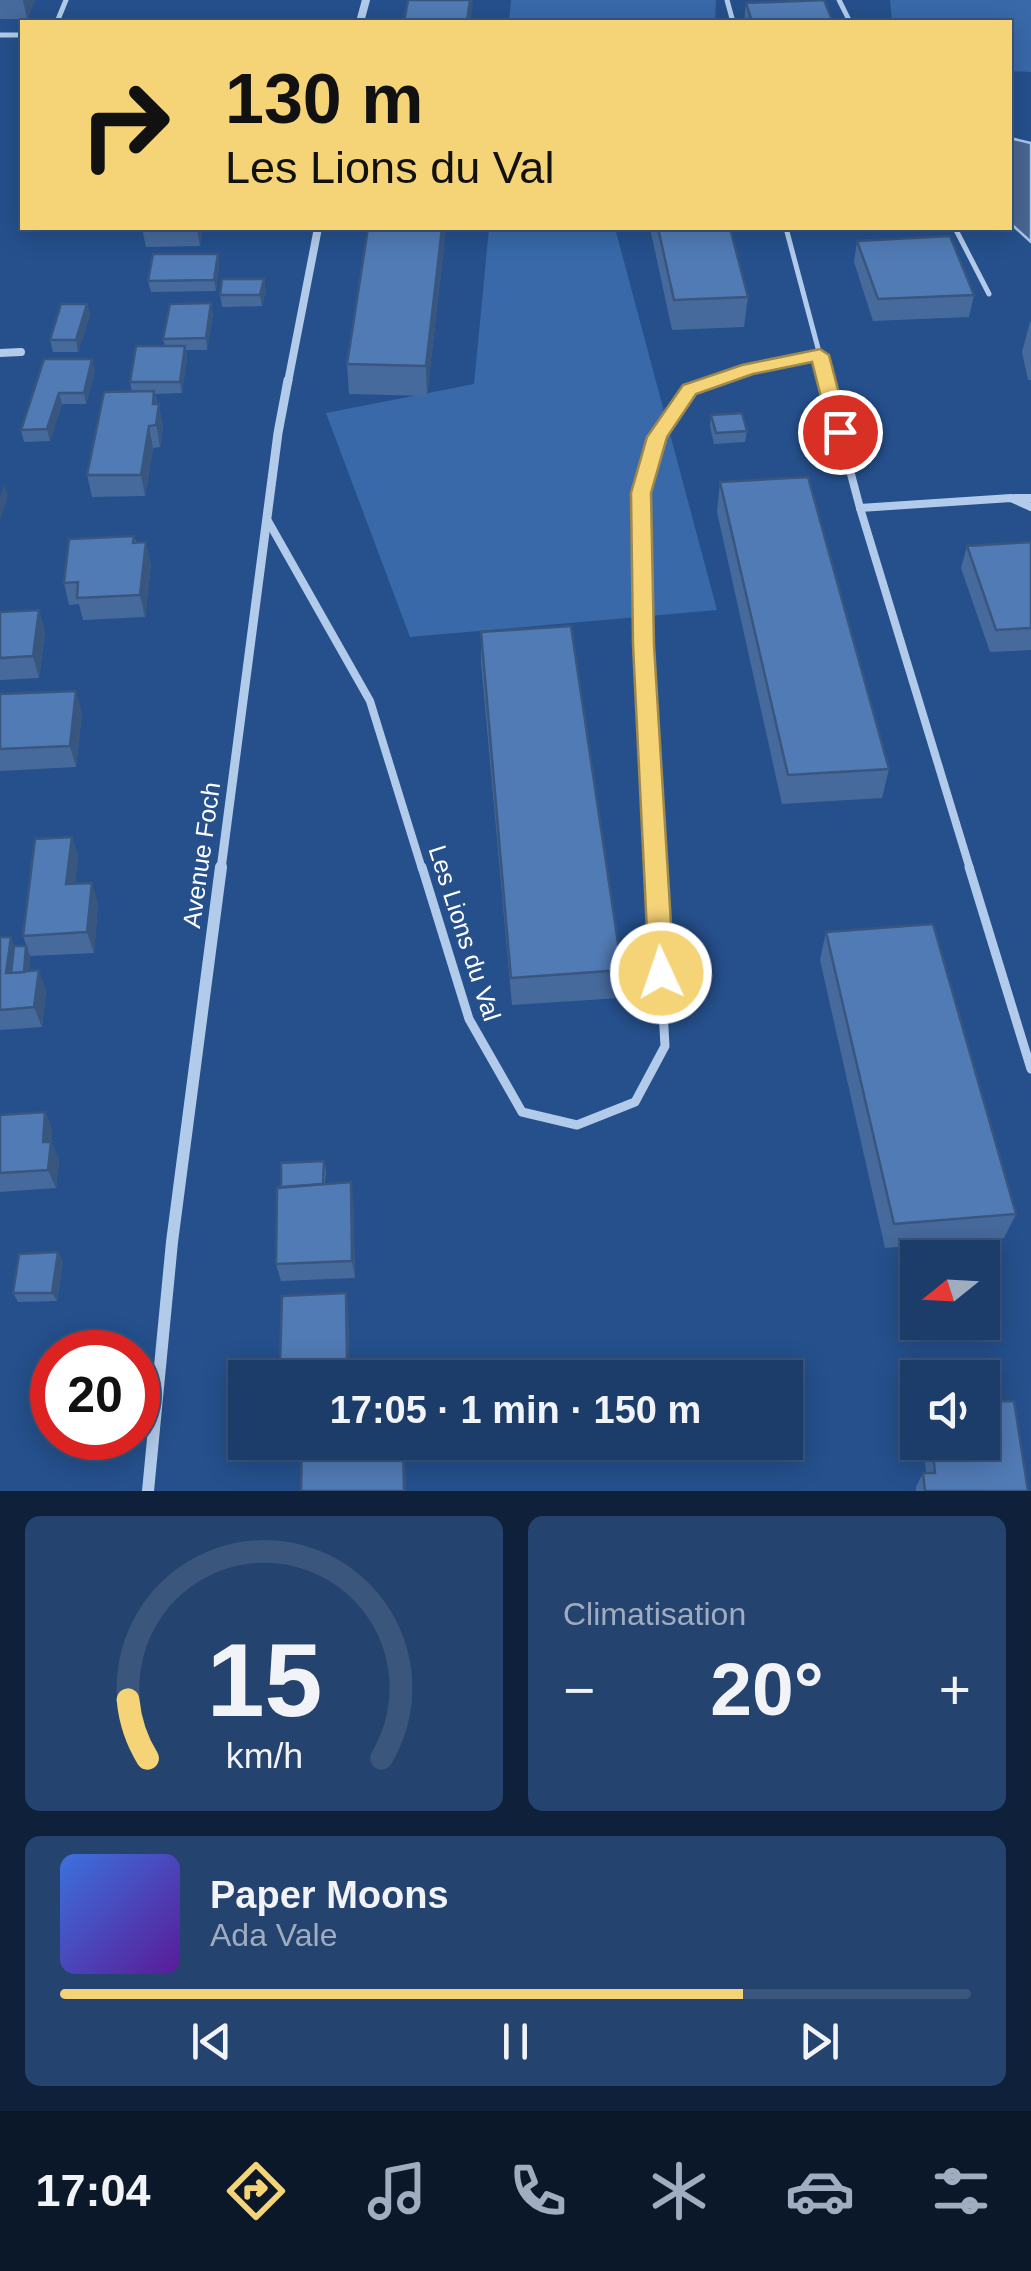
<!DOCTYPE html>
<html lang="fr">
<head>
<meta charset="utf-8">
<style>
  body { margin:0; font-family:Arial,sans-serif; background:#25436f; color:#f1f3f6; height:100vh; display:flex; flex-direction:column; font-size:38px; white-space:nowrap }
  * { box-sizing:border-box; margin:0 }
  p { font-size:32px; color:#a0adc0 }
  .icon { flex:none; width:55px; height:55px; fill:none; stroke:currentColor; stroke-width:2; stroke-linecap:round; stroke-linejoin:round }
  .map { position:relative; height:1491px; overflow:hidden }
  .sheet { display:flex; flex-direction:column; gap:25px; padding:25px; background:#0f213a; flex:1 }
  .sheet>* { flex:none }
  .hud { position:absolute; left:20px; top:20px; width:992px; height:210px; border-radius:0px; box-shadow:0 5px 25px #0003,0 0 0 2px #3a567d; background:#f5d377; color:#111; overflow:hidden }
  .needle { width:65px; rotate:252deg }
  .tools { position:absolute; left:900px; top:1240px; display:grid; gap:20px }
  .tools a { display:grid; place-items:center; width:100px; height:100px; border-radius:0px; background:#1c3c69; box-shadow:0 5px 25px #0003,0 0 0 2px #3a567d; font-size:50px }
  .speed { position:absolute; left:30px; top:1330px; display:flex; gap:20px; font-size:50px; font-weight:700; text-align:center }
  .speed>* { display:grid; place-content:center; width:130px; height:130px; border-radius:50%; background:#1c3c69; box-shadow:0 5px 25px #0003,0 0 0 2px #3a567d; line-height:1 }
  .speed .limit { border:15px solid #d22; background:#fff; color:#111 }
  .pin { position:absolute; display:grid; place-items:center; width:85px; height:85px; color:#fff; margin:-42px; border:5px solid #fff; border-radius:50%; box-shadow:0 2px 10px #0007 }
  .me { position:absolute; width:110px; margin:-55px; rotate:357deg; stroke-linejoin:round; filter:drop-shadow(0 0 8px #0008) }
  .turn { display:flex; align-items:center; gap:35px; height:210px; padding:0 40px; font-size:45px }
  .turn .icon { width:130px; height:130px; stroke-width:2.5 }
  .turn b { display:block; font-size:70px; line-height:85px }
  .big { font-size:75px; font-weight:800; line-height:1.1 }
  .sheet .tile { flex:1; display:flex; flex-direction:column; justify-content:center; gap:15px; min-width:0; padding:0 35px; border-radius:15px; background:#25436f }
  .sheet .dial { align-items:center; gap:0 }
  .dial svg { height:260px; overflow:visible; fill:none; stroke:#3a567d; stroke-width:7; stroke-linecap:round; text-anchor:middle }
  .dial text { fill:#f1f3f6; stroke:none }
  .song { display:flex; align-items:center; gap:30px }
  .cover { width:120px; height:120px; border-radius:15px; background:linear-gradient(135deg,hsl(220 70% 55%),hsl(270 70% 35%)) }
  .played { height:10px; border-radius:5px; background:linear-gradient(90deg,#f5d377 75%,#3a567d 75%) }
  .keys { display:flex; justify-content:space-around; direction:ltr }
  .heat { display:flex; justify-content:space-between; align-items:center; font-size:55px; direction:ltr }
  .sheet .tiles { flex:1; display:grid; gap:25px; grid-template-columns:1fr 1fr }
  .tile:last-child { grid-column:span 2 }
  .trip { position:absolute; left:228px; top:1360px; width:575px; height:100px; border-radius:0px; background:#1c3c69; box-shadow:0 5px 25px #0003,0 0 0 2px #3a567d; font-weight:800; line-height:100px; text-align:center }
  .menu { display:flex; height:160px; justify-content:space-around; align-items:center; background:#0b182a; color:#a0adc0 }
  .menu .icon { width:70px; height:70px }
  .menu .selected { color:#f5d377 }
  .menu b { font-size:45px; color:#f1f3f6 }
  .map>svg:first-child { display:block }
  .green { fill:#3969a9 }
  .water { fill:#486692; stroke:#a8c6eb; stroke-width:2.5 }
  .lines { fill:none; stroke-linecap:round; stroke-linejoin:round }
  .lane-far2 { stroke:#b3cbeb; stroke-width:5 }
  .lane-far1 { stroke:#b3cbeb; stroke-width:8 }
  .lane { stroke:#b3cbeb; stroke-width:9 }
  .street-far2 { stroke:#b3cbeb; stroke-width:8 }
  .street-far1 { stroke:#b3cbeb; stroke-width:9 }
  .street { stroke:#b3cbeb; stroke-width:12 }
  .wall { fill:#466a9c }
  .shaded-wall { fill:#39567f }
  .building { fill:#517bb5; stroke:#39567f; stroke-width:2.5 }
  .route { fill:#f5d377; stroke:#9f894d; stroke-width:2.5 }
  .labels { text-anchor:middle; dominant-baseline:central; stroke-width:8; stroke-linejoin:round; paint-order:stroke }
  .street-label { font-size:25px; fill:#fff; stroke:#25508c }
</style>
</head>
<body>
<div class="map">
<svg width="1031" height="1491" viewBox="0 0 1031 1491">
  <rect width="100%" height="100%" fill="#25508c"/>
  <!-- green -->
  <g class="green">
    <polygon points="511,0 716,0 715,22 509,22"/>
    <polygon points="890,0 1031,0 1031,72 1010,71 1010,22 892,22"/>
    <polygon points="489,228 615,228 717,610 410,637 326,413 474,384"/>
  </g>
  <!-- water -->
  <polygon class="water" points="1010,138 1031,143 1031,242 1010,223"/>
  <g class="lines">
    <!-- lane-far2 -->
    <g class="lane-far2">
      <polyline points="727,0 733,22"/>
      <polyline points="839,0 850,22"/>
      <polyline points="57,22 66,0"/>
      <polyline points="0,35 22,35"/>
      <polyline points="786,228 827,382"/>
      <polyline points="955,228 989,294"/>
      <polyline points="712,382 749,369 820,355"/>
    </g>
    <!-- lane-far1 -->
    <g class="lane-far1">
      <polyline points="826,380 860,508 970,869"/>
      <polyline points="1015,498 1031,498"/>
      <polyline points="860,508 1011,498 1031,507"/>
      <polyline points="268,521 370,701 422,869"/>
      <polyline points="655,869 643,645 641,493 657,437 690,390 719,380"/>
    </g>
    <!-- lane -->
    <g class="lane">
      <polyline points="422,867 469,1019 522,1112 577,1125 635,1102 665,1046 655,867"/>
      <polyline points="969,867 1031,1069"/>
    </g>
    <!-- street-far2 -->
    <g class="street-far2">
      <polyline points="360,22 366,0"/>
      <polyline points="0,353 21,352"/>
      <polyline points="288,382 318,228"/>
    </g>
    <!-- street-far1 -->
    <polyline class="street-far1" points="221,869 278,433 288,380"/>
    <!-- street -->
    <polyline class="street" points="148,1491 172,1242 221,867"/>
  </g>
  <!-- wall -->
  <g class="wall">
    <polygon points="0,0 35,0 27,19 0,19"/>
    <polygon points="746,3 833,22 744,22"/>
    <polygon points="142,228 203,228 200,246 146,247"/>
    <polygon points="368,228 446,228 427,396 349,394 347,364"/>
    <polygon points="650,228 730,228 748,297 744,327 672,330"/>
    <polygon points="857,241 974,295 969,317 873,321 854,262"/>
    <polygon points="218,254 219,265 216,291 151,292 148,281"/>
    <polygon points="266,290 262,306 222,307 220,295"/>
    <polygon points="211,303 213,314 207,350 186,350 187,358 182,393 155,394 163,426 160,447 153,448 145,496 92,497 87,475 132,392 130,382 165,346 163,339"/>
    <polygon points="87,304 90,315 78,352 53,352 50,340"/>
    <polygon points="1030,322 1031,322 1031,380 1028,380 1022,352"/>
    <polygon points="44,359 95,371 86,404 62,404 50,441 24,442 21,430"/>
    <polygon points="711,415 747,431 745,442 714,444 710,426"/>
    <polygon points="720,482 889,769 882,798 782,804 717,512"/>
    <polygon points="134,536 136,542 151,564 145,617 83,620 79,604 69,605 64,583"/>
    <polygon points="1031,542 1031,650 990,652 961,568 967,546"/>
    <polygon points="39,610 45,632 39,678 0,680 0,612"/>
    <polygon points="481,632 622,970 620,998 512,1005 481,662"/>
    <polygon points="0,694 82,713 76,767 0,771"/>
    <polygon points="72,837 78,857 75,884 98,903 94,953 30,956 23,936"/>
    <polygon points="826,932 1016,1214 1004,1238 885,1248 820,960"/>
    <polygon points="0,937 30,956 29,971 46,990 42,1027 0,1030"/>
    <polygon points="45,1112 52,1130 52,1144 59,1160 56,1188 0,1192 0,1115"/>
    <polygon points="324,1161 326,1171 325,1184 353,1200 355,1278 281,1281 276,1264"/>
    <polygon points="63,1261 57,1301 18,1302 13,1293"/>
    <polygon points="348,1302 349,1366 401,1363 403,1378 303,1378 303,1371 282,1372 280,1364"/>
    <polygon points="923,1442 982,1442 1028,1491 916,1491 916,1487 923,1473 926,1473"/>
  </g>
  <!-- shaded-wall -->
  <g class="shaded-wall">
    <polygon points="23,0 35,0 27,19"/>
    <polygon points="470,0 473,0 471,22 467,22"/>
    <polygon points="197,228 203,228 200,246"/>
    <polygon points="442,228 446,228 427,396 426,366"/>
    <polygon points="218,254 219,265 216,291 214,280"/>
    <polygon points="264,279 266,290 262,306 260,295"/>
    <polygon points="211,303 213,314 207,350 206,338"/>
    <polygon points="87,304 90,315 78,352 76,340"/>
    <polygon points="185,346 187,358 182,393 180,382"/>
    <polygon points="92,359 95,371 86,404 84,393"/>
    <polygon points="154,391 158,410 159,404 163,426 160,447 153,404"/>
    <polygon points="59,393 62,404 50,441 47,429"/>
    <polygon points="149,426 153,448 145,496 141,475"/>
    <polygon points="4,484 8,496 0,520 0,498"/>
    <polygon points="146,542 151,564 145,617 140,595"/>
    <polygon points="39,610 45,632 39,678 33,656"/>
    <polygon points="76,691 82,713 76,767 70,746"/>
    <polygon points="72,837 78,857 73,905 66,884"/>
    <polygon points="92,883 98,903 94,953 87,932"/>
    <polygon points="11,937 18,957 16,982 6,973"/>
    <polygon points="26,946 30,956 27,992 23,981"/>
    <polygon points="39,970 46,990 42,1027 34,1007"/>
    <polygon points="45,1112 52,1130 52,1144 59,1160 56,1188 48,1170 43,1142"/>
    <polygon points="351,1182 353,1200 355,1278 352,1261"/>
    <polygon points="58,1252 63,1261 57,1301 52,1293"/>
    <polygon points="346,1293 348,1302 349,1369 347,1361"/>
    <polygon points="403,1442 405,1442 406,1491 404,1491"/>
  </g>
  <!-- building -->
  <g class="building">
    <polygon points="408,0 470,0 467,22 404,22"/>
    <polygon points="824,0 833,22 752,22 746,3"/>
    <polygon points="368,228 442,228 426,366 347,364"/>
    <polygon points="658,228 730,228 748,297 674,300"/>
    <polygon points="950,236 974,295 878,299 857,241"/>
    <polygon points="153,254 218,254 214,280 148,281"/>
    <polygon points="222,279 264,279 260,295 220,295"/>
    <polygon points="211,303 206,338 163,339 170,304"/>
    <polygon points="61,304 87,304 76,340 50,340"/>
    <polygon points="136,346 185,346 180,382 130,382"/>
    <polygon points="44,359 92,359 84,393 59,393 47,429 21,430"/>
    <polygon points="154,391 153,404 159,404 156,425 149,426 141,475 87,475 104,392"/>
    <polygon points="742,413 747,431 716,433 711,415"/>
    <polygon points="808,477 889,769 788,775 720,482"/>
    <polygon points="134,536 133,543 146,542 140,595 77,598 78,582 64,583 69,539"/>
    <polygon points="1031,542 1031,628 996,630 967,546"/>
    <polygon points="39,610 33,656 0,658 0,612"/>
    <polygon points="571,626 622,970 511,978 481,632"/>
    <polygon points="76,691 70,746 0,749 0,694"/>
    <polygon points="72,837 66,884 92,883 87,932 23,936 35,839"/>
    <polygon points="933,924 1016,1214 894,1224 826,932"/>
    <polygon points="0,937 11,937 6,973 39,970 34,1007 0,1010"/>
    <polygon points="14,946 26,946 24,972 11,973"/>
    <polygon points="45,1112 43,1142 51,1142 48,1170 0,1173 0,1115"/>
    <polygon points="324,1161 323,1184 281,1187 281,1163"/>
    <polygon points="351,1182 352,1261 276,1264 277,1188"/>
    <polygon points="58,1252 52,1293 13,1293 19,1254"/>
    <polygon points="346,1293 347,1361 280,1364 282,1296"/>
    <polygon points="401,1363 402,1378 303,1378 303,1369"/>
    <polygon points="1014,1401 1028,1491 925,1491 923,1473 935,1473 932,1442 982,1442 982,1402"/>
    <polygon points="302,1442 403,1442 404,1491 301,1491"/>
  </g>
  <!-- route -->
  <polygon class="route" points="820,349 829,355 849,432 846,436 840,438 830,432 812,362 753,374 696,394 667,437 651,493 654,645 674,973 670,981 661,984 652,981 649,973 633,645 631,493 647,437 683,385 742,365"/>
  <g class="labels">
    <!-- street labels -->
    <g class="street-label">
      <text transform="translate(201 855) rotate(-82)">Avenue Foch</text>
      <text transform="translate(465 933) rotate(72)">Les Lions du Val</text>
    </g>
  </g>
</svg>
<div class="tools">
<a><svg class="needle" viewBox="-14 -14 28 28"><path d="M0-13l5 13h-10z" fill="#e53935"/><path d="M0 13l5-13h-10z" fill="#a0adc0"/></svg></a>
<a><svg class="icon" aria-label="sound" viewBox="0 0 24 24"><path d="M4 9h4l5-4v14l-5-4H4zM17 9q2 3 0 6"/></svg></a>
</div>
<div class="speed"><div class="limit">20</div></div>
<div class="pin" style="left:840px;top:432px;background:#d93025"><svg class="icon" aria-label="arrive" viewBox="0 0 24 24"><path d="M6 21V4h12l-3 4 3 4H6"/></svg></div>
<svg class="me" style="left:661px;top:973px" viewBox="-20 -20 40 40"><circle r="17" fill="#f5d377" stroke="#fff" stroke-width="3"/><path d="M0-11L8 9 0 5-8 9z" fill="#fff"/></svg>
<div class="trip">17:05 · 1 min · 150 m</div>
<div class="hud">
<div class="turn"><svg class="icon" aria-label="right" viewBox="0 0 24 24"><path d="M7 20v-9h11M14 6l5 5-5 5"/></svg><div><b>130 m</b>Les Lions du Val</div></div>
</div>
</div>
<section class="sheet">
<div class="tiles">
<div class="tile dial"><svg viewBox="0 0 100 80">
<path d="M14 69A42 42 0 1 1 86 69"/>
<path d="M14 69A42 42 0 0 1 8 51" stroke="#f5d377"/>
<text x="50" y="56" font-size="32" font-weight="700">15</text>
<text x="50" y="72" font-size="11">km/h</text>
</svg></div>
<div class="tile"><p>Climatisation</p>
<div class="heat"><a>−</a><b class="big">20°</b><a>+</a></div>
</div>
<div class="tile">
<div class="song"><i class="cover"></i><div><b>Paper Moons</b><p>Ada Vale</p></div></div>
<div class="played"></div>
<div class="keys"><svg class="icon" aria-label="previous" viewBox="0 0 24 24"><path d="M18 5L8 12l10 7zM5 5v14"/></svg><svg class="icon" aria-label="pause" viewBox="0 0 24 24"><path d="M8 5v14M16 5v14"/></svg><svg class="icon" aria-label="next" viewBox="0 0 24 24"><path d="M6 5l10 7-10 7zM19 5v14"/></svg></div>
</div>
</div>
</section>
<nav class="menu">
<b>17:04</b>
<svg class="icon selected" aria-label="directions" viewBox="0 0 24 24"><path d="M12 3l9 9-9 9-9-9zM9 14v-3h6M13 9l2 2-2 2"/></svg>
<svg class="icon" aria-label="music" viewBox="0 0 24 24"><path d="M9 18V5l10-2v13"/><circle cx="6" cy="18" r="3"/><circle cx="16" cy="16" r="3"/></svg>
<svg class="icon" aria-label="phone" viewBox="0 0 24 24"><path d="M5 4h4l2 5-3 2q2 4 5 5l2-3 5 2v4C11 20 4 13 5 4z"/></svg>
<svg class="icon" aria-label="climate" viewBox="0 0 24 24"><path d="M12 3v18M4 7l16 10M4 17L20 7"/></svg>
<svg class="icon" aria-label="car" viewBox="0 0 24 24"><path d="M5 17H2v-5l4-1 3-4h7l3 4 3 1v5h-3M9 17h6M6 11h13"/><circle cx="7" cy="17" r="2"/><circle cx="17" cy="17" r="2"/></svg>
<svg class="icon" aria-label="filters" viewBox="0 0 24 24"><path d="M4 7h16M4 17h16"/><circle cx="9" cy="7" r="2"/><circle cx="15" cy="17" r="2"/></svg>
</nav>
</body>
</html>
